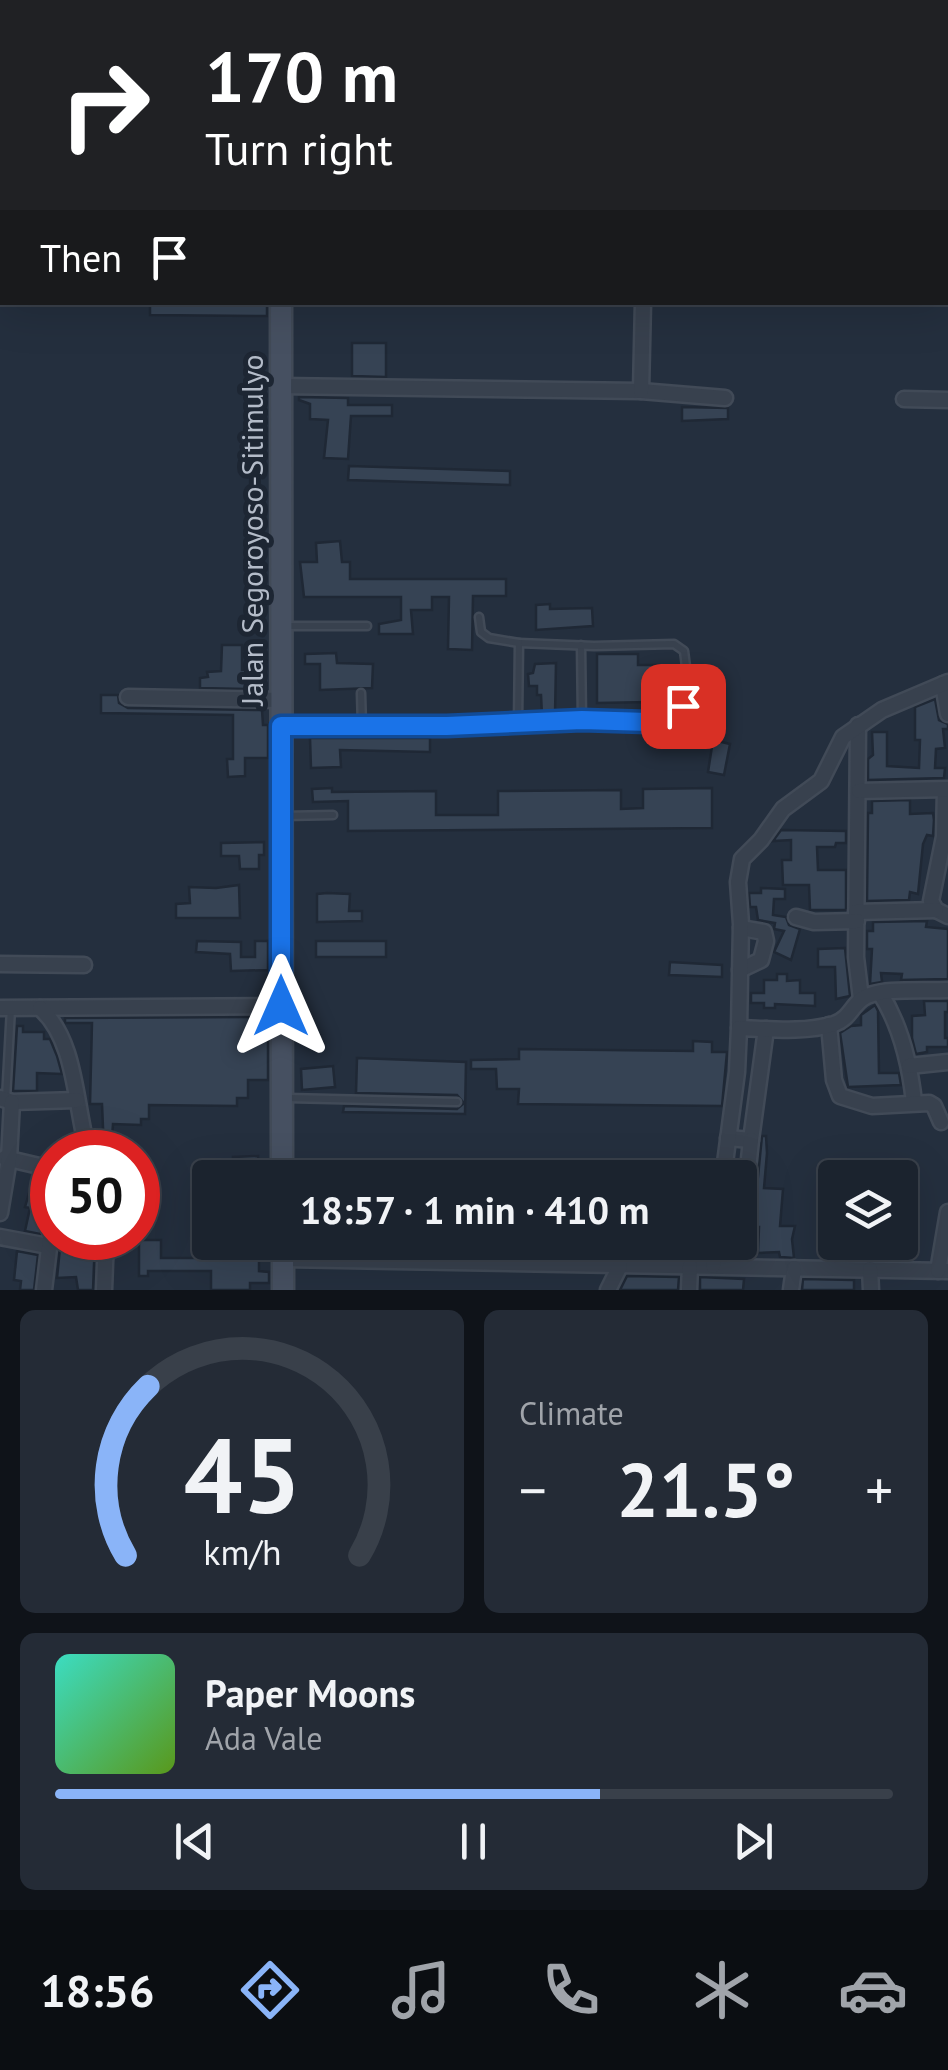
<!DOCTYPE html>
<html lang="en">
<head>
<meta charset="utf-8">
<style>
  body { margin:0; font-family:"PT Sans",sans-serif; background:#242b36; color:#f1f3f6; height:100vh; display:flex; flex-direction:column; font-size:38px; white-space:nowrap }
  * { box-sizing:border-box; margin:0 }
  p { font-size:32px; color:#a0a4aa }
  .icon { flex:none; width:55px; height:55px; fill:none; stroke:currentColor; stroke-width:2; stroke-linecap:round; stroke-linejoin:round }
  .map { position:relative; height:1290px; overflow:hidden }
  .drawer { display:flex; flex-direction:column; gap:20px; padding:20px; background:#0f1319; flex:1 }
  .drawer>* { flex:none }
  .hud { position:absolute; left:0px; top:0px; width:950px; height:305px; box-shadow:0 10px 40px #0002,0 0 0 2px #39404a; background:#202124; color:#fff; overflow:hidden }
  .tools { position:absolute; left:818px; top:1160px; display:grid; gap:20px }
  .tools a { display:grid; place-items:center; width:100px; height:100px; border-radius:10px; background:#1b232e; box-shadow:0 10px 40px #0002,0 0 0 2px #39404a; font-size:50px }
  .speed { position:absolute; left:30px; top:1130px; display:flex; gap:20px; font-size:50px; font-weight:700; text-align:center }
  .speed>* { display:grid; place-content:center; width:130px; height:130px; border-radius:50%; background:#1b232e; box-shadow:0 10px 40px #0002,0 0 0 2px #39404a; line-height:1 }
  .speed .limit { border:15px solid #d22; background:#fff; color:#111 }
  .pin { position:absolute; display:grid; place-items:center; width:85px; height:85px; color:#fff; margin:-42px; border-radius:20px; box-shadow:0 5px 15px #0006 }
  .me { position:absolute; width:110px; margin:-55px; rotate:0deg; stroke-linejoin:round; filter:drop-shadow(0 0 8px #0008) }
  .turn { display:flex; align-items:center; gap:35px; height:210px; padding:0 40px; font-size:45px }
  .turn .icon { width:130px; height:130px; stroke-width:2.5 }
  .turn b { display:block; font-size:70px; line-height:85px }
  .then { display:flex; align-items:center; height:95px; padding:0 40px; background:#0003; gap:20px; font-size:38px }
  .big { font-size:75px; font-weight:700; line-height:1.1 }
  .drawer .card { flex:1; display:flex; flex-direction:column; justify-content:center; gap:15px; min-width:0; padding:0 35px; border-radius:15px; background:#242b36 }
  .drawer .dial { align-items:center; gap:0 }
  .dial svg { height:260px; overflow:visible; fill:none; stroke:#39404a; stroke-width:7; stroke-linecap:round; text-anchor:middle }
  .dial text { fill:#f1f3f6; stroke:none }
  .song { display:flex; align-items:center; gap:30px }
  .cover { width:120px; height:120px; border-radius:15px; background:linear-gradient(135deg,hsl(170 70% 55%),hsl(90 70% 35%)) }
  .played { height:10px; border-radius:5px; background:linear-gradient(90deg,#8ab4f8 65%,#39404a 65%) }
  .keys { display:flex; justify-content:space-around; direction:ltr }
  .heat { display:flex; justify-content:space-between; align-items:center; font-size:55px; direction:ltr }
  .drawer .tiles { flex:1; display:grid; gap:20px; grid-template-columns:1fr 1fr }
  .card:last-child { grid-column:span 2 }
  .trip { position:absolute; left:192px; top:1160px; width:565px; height:100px; border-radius:10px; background:#1b232e; box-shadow:0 10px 40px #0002,0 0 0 2px #39404a; font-weight:700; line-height:100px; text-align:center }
  .dock { display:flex; height:160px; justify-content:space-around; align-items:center; background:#0b0e12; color:#a0a4aa }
  .dock .icon { width:70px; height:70px }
  .dock .current { color:#8ab4f8 }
  .dock b { font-size:45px; color:#f1f3f6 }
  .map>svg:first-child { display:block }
  .building { fill:#364354; stroke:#1f2835; stroke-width:2.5 }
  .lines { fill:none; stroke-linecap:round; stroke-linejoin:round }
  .lane-casing { stroke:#414a57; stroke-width:11 }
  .street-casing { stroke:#414a57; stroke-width:19 }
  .secondary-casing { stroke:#414a57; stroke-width:25 }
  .lane { stroke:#38414e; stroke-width:6 }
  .street { stroke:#38414e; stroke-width:14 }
  .secondary { stroke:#465061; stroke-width:20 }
  .route-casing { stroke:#114b97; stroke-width:25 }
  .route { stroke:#1a73e8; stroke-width:18 }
  .labels { text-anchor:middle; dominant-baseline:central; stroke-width:10; stroke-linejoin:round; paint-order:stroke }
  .street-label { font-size:30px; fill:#b4bcc9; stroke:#1d2633 }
</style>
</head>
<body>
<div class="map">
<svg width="948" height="1290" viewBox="0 0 948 1290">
  <rect width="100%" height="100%" fill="#242f3e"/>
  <!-- building -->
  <g class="building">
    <polygon points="150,302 267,302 267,316 150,315"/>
    <polygon points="352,343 386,343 386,377 352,376"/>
    <polygon points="299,397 348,398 348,405 392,405 392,416 351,416 348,459 324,458 328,420 310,419 310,404 299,400"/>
    <polygon points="682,407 728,408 728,419 682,421"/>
    <polygon points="349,466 510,471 510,485 348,480"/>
    <polygon points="340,541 342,562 350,562 350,579 506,579 506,596 473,596 472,650 448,649 449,597 432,597 432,610 411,610 413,634 379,634 379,624 401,620 401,597 304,597 300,562 317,562 316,543"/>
    <polygon points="550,604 550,609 592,608 593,626 536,630 536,605"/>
    <polygon points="222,645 242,645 242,670 246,670 246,689 200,688 200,678 208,677 207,672 221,671"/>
    <polygon points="336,653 337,663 373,664 372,688 320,690 320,664 305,664 305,654"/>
    <polygon points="597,654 638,654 638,665 659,665 659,673 669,673 668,702 659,702 658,709 648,709 648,702 597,703"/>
    <polygon points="556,663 555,715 542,715 541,695 537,695 537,686 529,686 528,674 533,673 535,664"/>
    <polygon points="101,695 118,695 119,703 128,708 262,710 263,725 268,725 268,758 245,758 245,776 228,777 227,759 233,759 233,715 101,713"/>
    <polygon points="935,699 939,720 948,724 948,729 943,729 945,748 936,749 935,768 945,768 944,778 868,780 868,759 873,755 872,732 887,732 887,766 919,768 920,740 915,740 915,707"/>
    <polygon points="310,738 430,738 430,752 340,750 341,767 311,768"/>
    <polygon points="713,740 730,744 724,775 708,772"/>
    <polygon points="332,788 332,792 436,791 436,815 498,815 498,791 621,790 621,809 643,808 643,789 712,788 712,828 348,831 348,801 313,802 312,789"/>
    <polygon points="910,800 910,814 933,813 934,820 933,836 927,835 923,844 918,894 910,892 909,900 867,901 868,813 872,813 872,801"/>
    <polygon points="781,830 846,831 846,843 836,843 835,847 817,847 818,870 846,870 846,910 810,910 809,885 783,885 782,860 791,860 791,840 773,841"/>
    <polygon points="264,842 264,855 259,855 259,869 240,869 239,856 221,856 221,843"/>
    <polygon points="239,885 240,918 176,918 176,904 190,903 189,887 216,888"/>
    <polygon points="761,888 785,889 785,899 774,899 773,915 786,917 789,925 800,929 791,960 774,952 784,931 774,929 775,923 758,920 756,907 750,907 749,893 761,893"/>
    <polygon points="327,893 350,894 349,911 362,911 362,921 317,922 317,894"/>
    <polygon points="927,921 926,927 948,929 948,979 901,980 902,974 881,973 882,982 870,984 872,949 867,949 867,931 873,931 873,922"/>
    <polygon points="197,941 241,942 241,957 255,957 255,941 268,941 268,970 231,971 230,954 196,952"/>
    <rect x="316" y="941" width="70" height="16"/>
    <polygon points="845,948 850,996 836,999 835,967 818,967 818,949"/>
    <polygon points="670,962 722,965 722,977 669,975"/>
    <polygon points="777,974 787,974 787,981 800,980 800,993 815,993 815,1006 775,1004 775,1008 764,1008 764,1003 751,1003 751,993 764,993 764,980 777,980"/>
    <polygon points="924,1001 948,1001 948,1012 945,1012 945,1038 948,1038 948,1047 927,1047 927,1052 916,1054 912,1038 912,1016 925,1015"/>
    <polygon points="875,1005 878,1011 879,1073 899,1073 901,1085 848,1087 840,1033 851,1026 861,1025 861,1015"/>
    <polygon points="268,1017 268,1080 248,1080 248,1098 237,1098 237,1106 149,1105 149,1119 141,1119 141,1125 113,1124 111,1152 104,1151 102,1104 90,1104 92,1023 65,1023 65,1018"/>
    <polygon points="17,1026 23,1026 23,1032 44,1032 44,1039 50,1039 57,1056 62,1074 37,1073 37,1091 13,1091"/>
    <polygon points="693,1041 712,1042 712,1052 727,1052 722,1106 518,1104 519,1089 497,1089 496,1069 471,1069 471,1060 519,1059 519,1049 693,1051"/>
    <polygon points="357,1058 466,1062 465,1114 343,1112 344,1106 457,1109 464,1103 457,1095 356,1093"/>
    <polygon points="333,1066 335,1087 302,1090 301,1069"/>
    <polygon points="762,1136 766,1136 767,1153 764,1188 783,1189 780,1226 795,1226 792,1239 794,1258 780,1257 779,1252 758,1253 759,1227 753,1227"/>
    <polygon points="258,1156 259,1178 233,1178 233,1157"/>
    <polygon points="34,1176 52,1179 52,1192 40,1234 25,1231 30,1208 25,1207"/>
    <polygon points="61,1238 72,1238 72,1241 95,1240 93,1290 78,1290 76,1277 57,1278"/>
    <polygon points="139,1240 161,1240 161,1258 215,1258 215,1249 236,1249 236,1242 259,1242 259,1271 269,1272 269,1283 250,1283 250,1290 211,1290 211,1271 148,1271 148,1276 139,1276"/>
    <polygon points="551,1242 604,1242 605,1254 550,1253"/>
    <polygon points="17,1251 38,1255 34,1290 20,1290 21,1281 14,1280"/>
    <polygon points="627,1276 679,1277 678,1290 620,1290"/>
    <polygon points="700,1277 744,1279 743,1290 700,1290"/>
    <polygon points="803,1279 854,1280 854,1290 802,1290"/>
  </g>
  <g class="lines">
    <!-- lane casing -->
    <g class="lane-casing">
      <g id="lane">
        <polyline points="0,40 2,40"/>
        <polyline points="287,626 367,626"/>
        <polyline points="581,645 582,720"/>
        <polyline points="361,693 362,726"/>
        <polyline points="518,722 649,723 670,719 683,706 688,682 684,651 674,644 594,646 519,643"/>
        <polyline points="285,726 447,726 518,722 519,643 489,638 481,632 479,617"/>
        <polyline points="284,816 333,815"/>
        <polyline points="288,1098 457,1102"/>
        <polyline points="6,1099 11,1008"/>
      </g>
    </g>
    <!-- street casing -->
    <g class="street-casing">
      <g id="street">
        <polyline points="639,0 639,2"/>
        <polyline points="18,2 18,0"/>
        <polyline points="0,259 2,238"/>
        <polyline points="281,386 641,391 725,398"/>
        <polyline points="641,391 643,302"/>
        <polyline points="904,399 948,400"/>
        <polyline points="943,684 948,714"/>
        <polyline points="128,697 281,700"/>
        <polyline points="858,725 856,957 861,999"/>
        <polyline points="945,790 944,837 931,901 936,910 948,916"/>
        <polyline points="859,791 948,789"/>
        <polyline points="856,912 936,910"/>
        <polyline points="796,917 814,922 857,921"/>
        <polyline points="0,964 84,965"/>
        <polyline points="740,970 761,960 766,941 764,932 741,928"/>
        <path d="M880,993c20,31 30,72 34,109"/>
        <polyline points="0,1008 281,1006"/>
        <path d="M40,1008c35,31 35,92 46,135l7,9"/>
        <polyline points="829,1025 834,1080 840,1096 872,1106 929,1103 934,1106 941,1122"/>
        <polyline points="739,1028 741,924 738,882 742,859 761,840 783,809 821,781 843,737 882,710 948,682"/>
        <polyline points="909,1066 948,1062"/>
        <polyline points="0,1098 12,1102 77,1100"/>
        <polyline points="728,1138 751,1140 766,1029"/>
        <polyline points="5,1158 52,1169"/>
        <path d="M723,1178l14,-106 2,-44c31,1 65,5 95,-4 15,-5 17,-17 28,-25 15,-12 66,-8 86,-9"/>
        <polyline points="0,1213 9,1159 12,1102"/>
        <polyline points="741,1235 751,1140"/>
        <polyline points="0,1237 48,1246"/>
        <polyline points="283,1259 948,1271"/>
        <polyline points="713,1266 714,1242"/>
        <polyline points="870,1269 871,1290"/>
        <polyline points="938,1271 948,1212"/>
        <polyline points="44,1290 52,1223"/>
        <polyline points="104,1290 106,1238"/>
        <polyline points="608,1290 620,1266"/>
        <polyline points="689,1290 690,1266"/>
        <polyline points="791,1290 794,1268"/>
      </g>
    </g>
    <!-- secondary casing -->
    <g class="secondary-casing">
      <g id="secondary">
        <polyline points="281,0 281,2"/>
        <polyline points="281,302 282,1178"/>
        <polyline points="283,1242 283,1290"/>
      </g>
    </g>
    <!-- lane -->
    <use href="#lane" class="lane"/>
    <!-- street -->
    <use href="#street" class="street"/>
    <!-- secondary -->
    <use href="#secondary" class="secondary"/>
  </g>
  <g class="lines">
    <!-- route casing -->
    <g class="route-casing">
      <polyline id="route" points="281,1006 281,726 447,726 582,720 648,722 670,719 683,706"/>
    </g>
    <!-- route -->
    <use href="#route" class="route"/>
  </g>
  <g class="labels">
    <!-- street labels -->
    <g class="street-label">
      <text transform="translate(251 530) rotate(-90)">Jalan Segoroyoso-Sitimulyo</text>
    </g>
  </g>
</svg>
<div class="tools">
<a><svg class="icon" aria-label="layers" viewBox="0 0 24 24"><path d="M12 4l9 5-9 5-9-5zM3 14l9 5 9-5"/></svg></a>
</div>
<div class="speed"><div class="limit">50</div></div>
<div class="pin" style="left:683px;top:706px;background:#d93025"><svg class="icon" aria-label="arrive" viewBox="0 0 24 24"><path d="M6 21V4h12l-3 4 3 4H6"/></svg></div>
<svg class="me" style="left:281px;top:1006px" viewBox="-20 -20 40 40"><path d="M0-17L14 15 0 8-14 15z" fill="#1a73e8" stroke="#fff" stroke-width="4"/></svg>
<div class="trip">18:57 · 1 min · 410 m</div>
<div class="hud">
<div class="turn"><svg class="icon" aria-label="right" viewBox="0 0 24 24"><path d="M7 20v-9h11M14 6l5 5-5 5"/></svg><div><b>170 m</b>Turn right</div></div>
<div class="then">Then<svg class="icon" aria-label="arrive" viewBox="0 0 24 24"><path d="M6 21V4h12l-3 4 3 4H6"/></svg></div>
</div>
</div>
<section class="drawer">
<div class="tiles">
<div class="card dial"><svg viewBox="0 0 100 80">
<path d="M14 69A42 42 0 1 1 86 69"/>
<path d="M14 69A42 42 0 0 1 21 17" stroke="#8ab4f8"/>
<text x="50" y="56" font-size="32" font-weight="700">45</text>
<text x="50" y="72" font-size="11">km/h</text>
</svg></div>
<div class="card"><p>Climate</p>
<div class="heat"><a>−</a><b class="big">21.5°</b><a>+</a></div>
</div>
<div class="card">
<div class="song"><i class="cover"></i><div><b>Paper Moons</b><p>Ada Vale</p></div></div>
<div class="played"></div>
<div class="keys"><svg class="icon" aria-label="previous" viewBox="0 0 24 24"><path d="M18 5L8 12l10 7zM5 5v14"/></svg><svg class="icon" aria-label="pause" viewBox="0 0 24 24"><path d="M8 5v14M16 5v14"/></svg><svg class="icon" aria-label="next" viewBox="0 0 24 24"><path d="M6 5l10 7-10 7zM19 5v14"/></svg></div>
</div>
</div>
</section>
<nav class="dock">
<b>18:56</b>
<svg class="icon current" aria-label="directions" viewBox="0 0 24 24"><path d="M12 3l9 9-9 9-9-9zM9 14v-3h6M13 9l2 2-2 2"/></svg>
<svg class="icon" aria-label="music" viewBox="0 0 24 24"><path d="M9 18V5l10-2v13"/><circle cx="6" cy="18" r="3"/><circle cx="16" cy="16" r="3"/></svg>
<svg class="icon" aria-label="phone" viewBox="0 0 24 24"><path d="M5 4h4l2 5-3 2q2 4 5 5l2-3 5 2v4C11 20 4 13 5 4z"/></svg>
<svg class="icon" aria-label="climate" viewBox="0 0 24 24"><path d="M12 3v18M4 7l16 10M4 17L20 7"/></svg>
<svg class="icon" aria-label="car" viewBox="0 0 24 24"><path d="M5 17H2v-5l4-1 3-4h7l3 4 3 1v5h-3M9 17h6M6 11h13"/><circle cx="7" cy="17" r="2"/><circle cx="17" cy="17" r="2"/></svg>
</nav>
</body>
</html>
